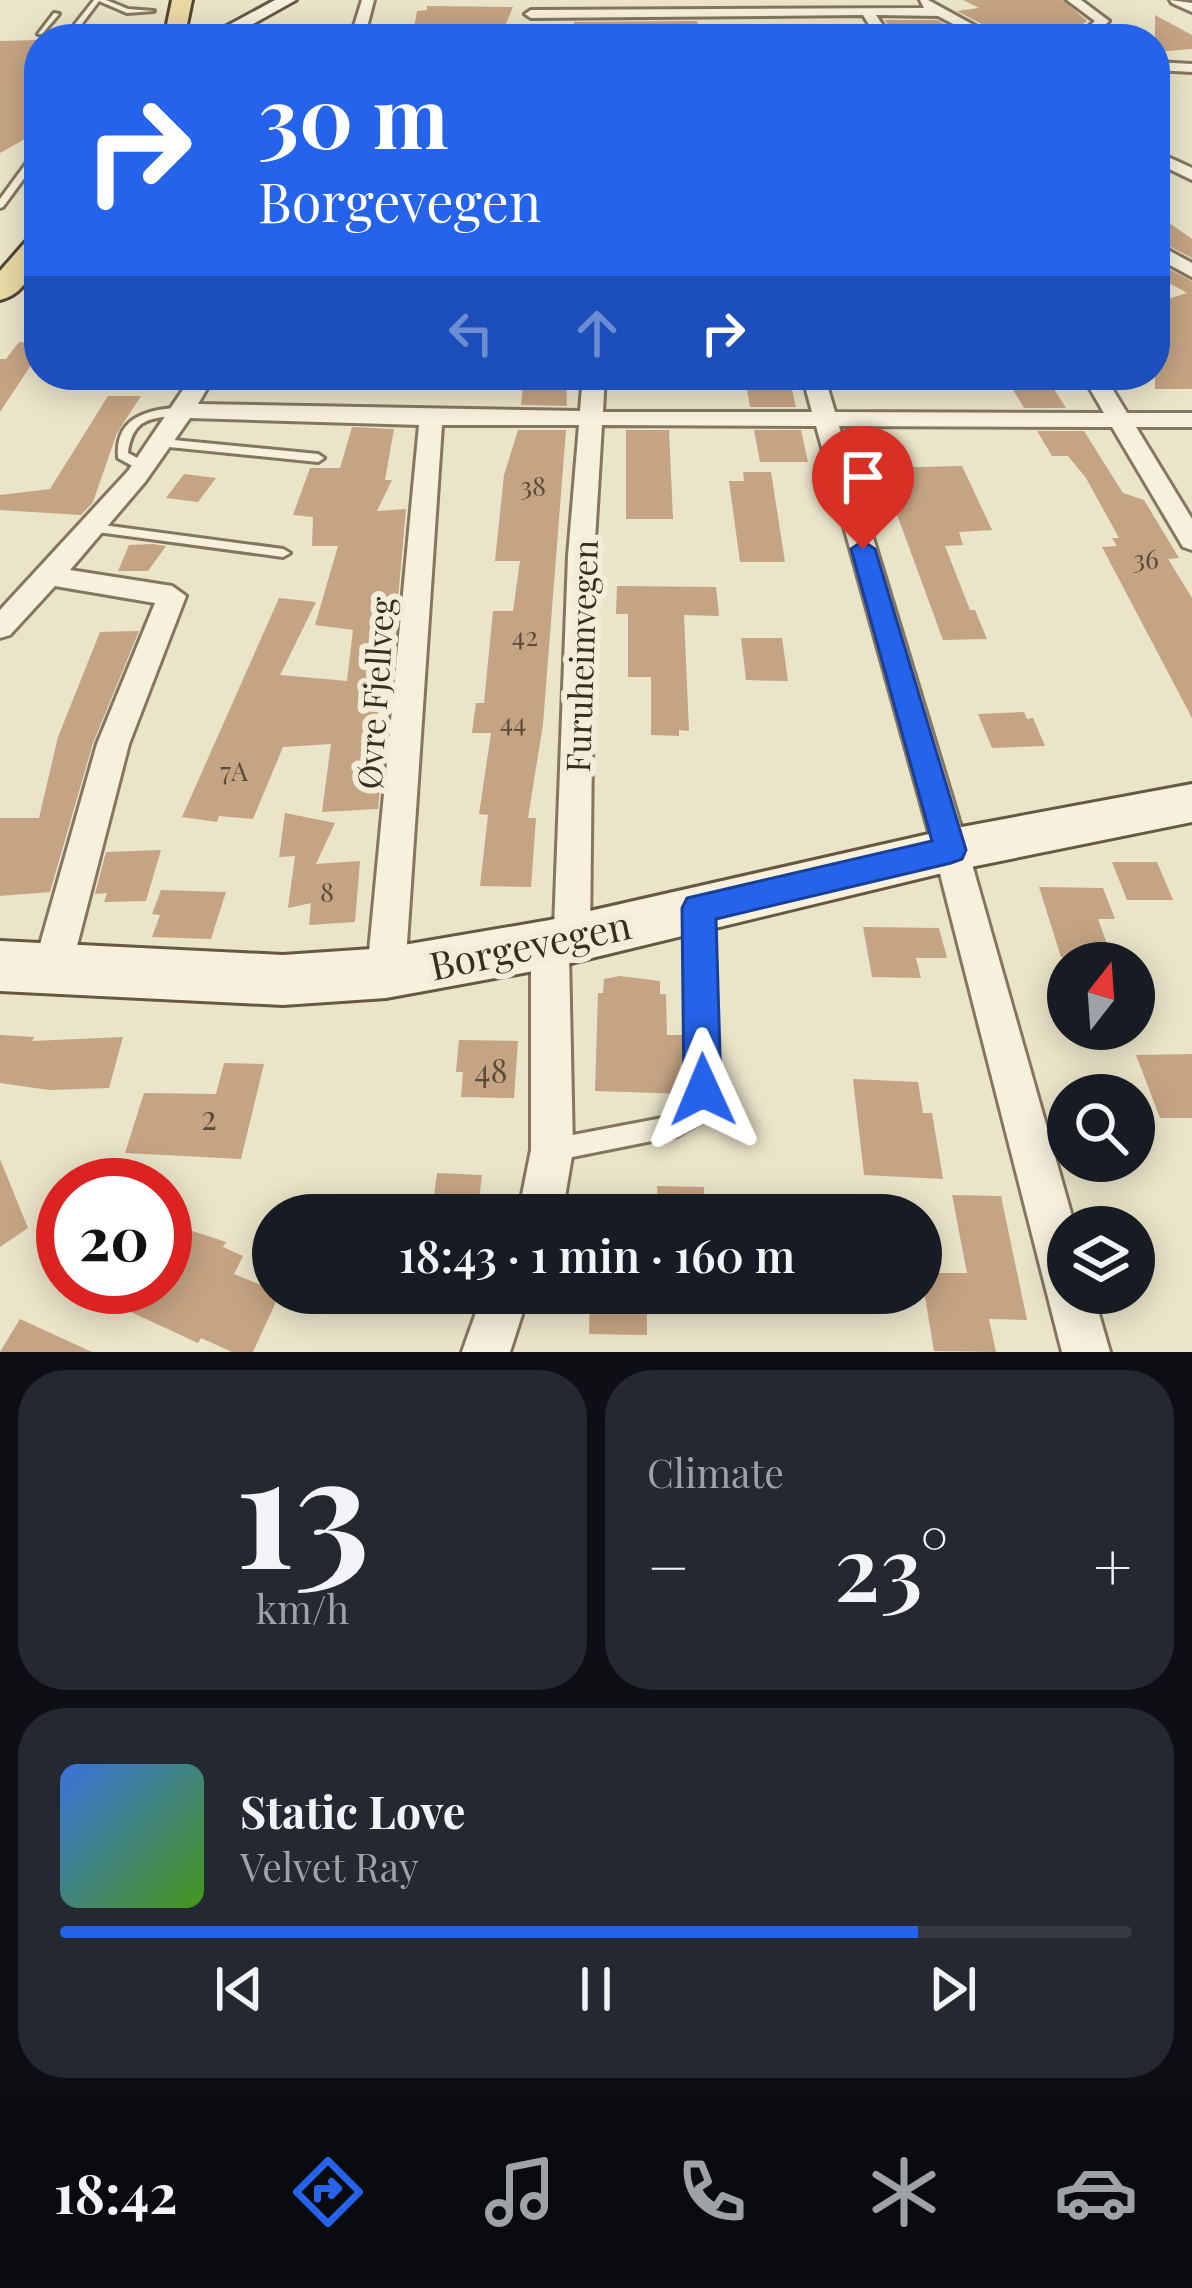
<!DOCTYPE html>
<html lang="en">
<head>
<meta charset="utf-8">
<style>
  body { margin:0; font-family:"Playfair Display",serif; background:#242831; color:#f1f3f6; height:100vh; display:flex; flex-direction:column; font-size:45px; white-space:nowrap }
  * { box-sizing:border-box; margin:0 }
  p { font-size:39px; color:#9ea1a6 }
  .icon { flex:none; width:66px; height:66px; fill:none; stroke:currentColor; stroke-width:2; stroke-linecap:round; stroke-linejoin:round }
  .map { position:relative; height:1352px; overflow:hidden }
  .details { display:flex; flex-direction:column; gap:18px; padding:18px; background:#0d0f14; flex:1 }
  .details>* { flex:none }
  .banner { position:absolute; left:24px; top:24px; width:1146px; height:366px; border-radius:48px; box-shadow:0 6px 30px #0003; background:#2563eb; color:#fff; overflow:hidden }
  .needle { width:78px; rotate:17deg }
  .controls { position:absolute; left:1047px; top:942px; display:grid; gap:24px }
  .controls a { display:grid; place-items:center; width:108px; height:108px; border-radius:50%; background:#171b24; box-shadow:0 6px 30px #0003; font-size:60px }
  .speed { position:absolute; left:36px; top:1158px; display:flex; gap:24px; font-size:60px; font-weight:700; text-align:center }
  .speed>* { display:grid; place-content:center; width:156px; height:156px; border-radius:50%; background:#171b24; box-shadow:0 6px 30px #0003; line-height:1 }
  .speed .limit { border:18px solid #d22; background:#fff; color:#111 }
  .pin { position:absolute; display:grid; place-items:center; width:102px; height:102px; color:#fff; margin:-123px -51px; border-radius:50% 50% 50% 0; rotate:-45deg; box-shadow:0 0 12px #0007 }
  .pin .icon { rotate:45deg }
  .me { position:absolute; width:132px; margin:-66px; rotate:359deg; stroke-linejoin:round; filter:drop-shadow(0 0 9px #0008) }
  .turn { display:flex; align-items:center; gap:42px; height:252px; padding:0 36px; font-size:54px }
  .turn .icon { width:156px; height:156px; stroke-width:2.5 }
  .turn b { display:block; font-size:84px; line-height:102px }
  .lanes { display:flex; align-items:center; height:114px; padding:0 36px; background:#0003; justify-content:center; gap:60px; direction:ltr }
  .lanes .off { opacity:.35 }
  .big { font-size:90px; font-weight:600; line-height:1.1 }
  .details .tile { flex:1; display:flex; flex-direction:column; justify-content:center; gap:18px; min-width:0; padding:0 42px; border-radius:48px; background:#242831 }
  .details .dial { align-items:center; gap:0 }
  .dial b { font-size:156px; line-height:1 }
  .song { display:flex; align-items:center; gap:36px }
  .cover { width:144px; height:144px; border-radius:18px; background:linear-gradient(135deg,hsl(220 70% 55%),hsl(100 70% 35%)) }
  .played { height:12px; border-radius:6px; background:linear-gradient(90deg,#2563eb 80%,#363941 80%) }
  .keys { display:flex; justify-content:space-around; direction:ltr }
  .heat { display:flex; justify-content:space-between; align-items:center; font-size:66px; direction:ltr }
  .details .tiles { flex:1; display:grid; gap:18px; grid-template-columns:1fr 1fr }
  .tile:last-child { grid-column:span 2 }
  .trip { position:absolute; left:252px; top:1194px; width:690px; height:120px; border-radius:60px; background:#171b24; box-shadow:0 6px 30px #0003; font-weight:600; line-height:120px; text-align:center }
  .menu { display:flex; height:192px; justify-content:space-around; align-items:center; background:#090b0e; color:#9ea1a6 }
  .menu .icon { width:84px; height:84px }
  .menu .current { color:#2563eb }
  .menu b { font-size:54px; color:#f1f3f6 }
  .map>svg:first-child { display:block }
  .building { fill:#c5a483 }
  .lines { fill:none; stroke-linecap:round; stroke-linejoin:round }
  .lane-casing { stroke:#85775f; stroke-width:6 }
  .street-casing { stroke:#85775f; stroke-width:6 }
  .secondary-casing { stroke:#675842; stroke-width:6 }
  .primary-casing { stroke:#534533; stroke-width:6 }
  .lane { fill:#f6f0dc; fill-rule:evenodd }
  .street { fill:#f6f0dc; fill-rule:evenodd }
  .secondary { fill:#f6f0dc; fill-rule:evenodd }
  .primary { fill:#e9daa5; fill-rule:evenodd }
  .route { fill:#2563eb; stroke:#184099; stroke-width:3 }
  .labels { text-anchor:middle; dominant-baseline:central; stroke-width:12; stroke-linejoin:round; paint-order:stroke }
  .number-label { font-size:27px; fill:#5a4c3a }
  .street-label { font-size:33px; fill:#372e21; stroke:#f2edd8 }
  .near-number-label { font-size:33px; fill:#5a4c3a }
  .near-street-label { font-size:39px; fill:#372e21; stroke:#f2edd8 }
</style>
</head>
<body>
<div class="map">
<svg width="1192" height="1352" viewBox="0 0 1192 1352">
  <rect width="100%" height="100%" fill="#eae4c9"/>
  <!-- building -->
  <g class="building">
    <polygon points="963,0 1063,0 1087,21 1063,39 1040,39 991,29 957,11 979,8"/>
    <polygon points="427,6 513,7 500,38 412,39 417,11 427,10"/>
    <polygon points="1155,15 1192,35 1192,49 1155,52"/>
    <polygon points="885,20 937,20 968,38 896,39"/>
    <polygon points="697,21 699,31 607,30 608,39 575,39 574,22"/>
    <polygon points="39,40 39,131 0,153 0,41"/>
    <polygon points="1155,213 1192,239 1192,258 1155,239"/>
    <polygon points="1155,262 1192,281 1192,389 1155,389 1155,303 1187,293 1155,275"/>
    <polygon points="19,342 39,343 39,353 0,412 0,359 6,359"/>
    <polygon points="531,375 566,375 567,406 521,405 523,385 530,385"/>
    <polygon points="1004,375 1045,375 1066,408 1024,408"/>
    <polygon points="789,376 796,407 750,407 745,377"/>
    <polygon points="108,396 141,396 117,433 93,502 81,515 0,510 0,495 50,489"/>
    <polygon points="352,427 394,429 385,480 392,480 377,511 406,509 392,667 373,729 386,728 378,809 322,812 331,744 283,747 253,819 219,816 217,822 182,817 279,598 316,602 280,675 347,681 353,630 315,625 338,546 312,546 313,517 293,515 310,468 340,468"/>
    <polygon points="518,430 566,430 543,724 528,818 536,818 531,887 480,886 488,815 479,814 491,733 472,733 476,703 484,703 493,611 513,611 520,561 495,561 504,475"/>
    <polygon points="626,430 669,430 673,519 626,519"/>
    <polygon points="754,430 801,430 808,462 760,462"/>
    <polygon points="1037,431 1084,431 1123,493 1144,500 1179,558 1168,559 1192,598 1192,718 1102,547 1117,546 1112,538 1119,538 1086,478 1068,456 1052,456"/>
    <polygon points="962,466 992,530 959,532 963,545 945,546 970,610 975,610 987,639 943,640 880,468"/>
    <polygon points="743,472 771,472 785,562 740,562 729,481 744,481"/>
    <polygon points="184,474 216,478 198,502 166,498"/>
    <polygon points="129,545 153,544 166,546 148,571 118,571"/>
    <polygon points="617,586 716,587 719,616 684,615 689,731 679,730 679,736 651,735 651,677 628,677 628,614 616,614"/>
    <polygon points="139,631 93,743 50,892 0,896 0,818 39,818 58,737 100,632"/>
    <polygon points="741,638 782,638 788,681 746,680"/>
    <polygon points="1024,712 1027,719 1033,718 1045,746 992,748 978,714"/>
    <polygon points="285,813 335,823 316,864 360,861 355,922 309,925 311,903 288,908 295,856 279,857"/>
    <polygon points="161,850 146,901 104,902 107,893 95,894 106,852"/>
    <polygon points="1112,862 1157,862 1173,900 1127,900"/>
    <polygon points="1039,887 1103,888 1115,919 1098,919 1112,958 1061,957"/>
    <polygon points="161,890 226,892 211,939 152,937 160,915 152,914"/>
    <polygon points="863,927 939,928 947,958 916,958 921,978 872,977"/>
    <polygon points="620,976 660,981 660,994 666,994 667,1035 688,1035 687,1094 595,1091 598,993 603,993 604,979"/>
    <polygon points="0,1035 34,1037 32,1041 123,1037 109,1088 49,1090 0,1083"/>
    <polygon points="459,1040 518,1041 514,1098 461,1097 463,1072 456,1072"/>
    <polygon points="1192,1054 1192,1118 1160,1118 1136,1055"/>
    <polygon points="224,1063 264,1064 241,1159 125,1153 144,1093 216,1094"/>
    <polygon points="853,1079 918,1082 923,1113 932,1113 943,1179 864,1175"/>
    <polygon points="0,1159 28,1228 0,1247"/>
    <polygon points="437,1173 482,1175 478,1208 433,1204"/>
    <polygon points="657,1186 704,1187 705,1215 658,1215"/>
    <polygon points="952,1195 1001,1196 1027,1320 989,1319 996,1352 934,1351 921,1273 967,1273"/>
    <polygon points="165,1222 226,1242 223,1247 243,1256 234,1274 280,1293 253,1352 232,1352 201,1338 198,1343 122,1308 134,1287 165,1287"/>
    <polygon points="590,1293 647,1293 647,1335 589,1334"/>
    <polygon points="20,1319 92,1352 0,1352"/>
  </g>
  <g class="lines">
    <!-- lane casing -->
    <g class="lane-casing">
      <g id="lane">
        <polygon points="94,0 106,0 128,9 154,11 127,13 99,1 75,33 81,39 74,39 68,33"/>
        <polygon points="54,13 59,14 42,34 38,34"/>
        <polygon points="36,150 39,150 39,158 3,207 0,208 0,199"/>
        <path d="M173,408h12l6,3c-30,11 -57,-2 -63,42l20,11v6h-8l-22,-12c-3,-37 23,-47 55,-50z"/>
        <polygon points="163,439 318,454 324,458 318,462 159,446 157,443"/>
        <polygon points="95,524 283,549 290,553 283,557 90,531 88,528"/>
        <polygon points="699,903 705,905 708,911 713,1090 703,1121 677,1136 557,1160 549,1157 546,1149 549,1141 557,1138 673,1116 688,1107 693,1090 690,911 693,905"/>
      </g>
    </g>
    <!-- street casing -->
    <g class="street-casing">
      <g id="street">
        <polygon points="362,0 374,0 364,39 350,39"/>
        <polygon points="920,0 928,0 999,39 982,39 938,16 876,15 892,39 878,39 863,15 531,18 525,14 531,10 924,8"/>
        <polygon points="1067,0 1081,0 1109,21 1090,39 1075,39 1095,21"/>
        <polygon points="1170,0 1192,3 1192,12 1172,3"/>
        <polygon points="1155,62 1192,64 1192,72 1155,70"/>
        <polygon points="1155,151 1192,168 1192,180 1155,162"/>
        <polygon points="1155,243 1192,263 1192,277 1155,257"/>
        <polygon points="193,375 215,375 198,404 580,411 583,375 605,375 603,412 812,412 802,375 824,375 835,412 1104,413 1082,375 1104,375 1127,413 1192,413 1192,427 1136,427 1192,519 1192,550 1183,547 1112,427 839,426 968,850 1075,1227 1068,1227 1068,1293 1093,1293 1110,1352 1062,1352 934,850 816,426 602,425 594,556 590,938 585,950 569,954 573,1150 562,1215 518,1215 531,1150 531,944 537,932 554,928 568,556 579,425 442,425 405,973 399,986 386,991 373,986 367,973 419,425 190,418 145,482 70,570 172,586 186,596 129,744 71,969 65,982 52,987 39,982 33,969 97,744 155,603 55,586 10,635 0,638 0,610 128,471"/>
        <polygon points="483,1293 529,1293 510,1352 462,1352"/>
      </g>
    </g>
    <!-- secondary casing -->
    <g class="secondary-casing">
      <g id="secondary">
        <polygon points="275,0 296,0 226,39 203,39"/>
        <polygon points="1192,784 1192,822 951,871 550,968 386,998 283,1005 0,991 0,941 283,955 386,948 550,920 951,829"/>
      </g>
    </g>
    <!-- primary casing -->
    <g class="primary-casing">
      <g id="primary">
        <polygon points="172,0 192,0 184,39 164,39"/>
        <path d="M39,235c0,26 -10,58 -39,65v-29l29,-33z"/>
      </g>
    </g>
    <!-- lane -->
    <use href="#lane" class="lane"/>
    <!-- street -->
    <use href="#street" class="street"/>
    <!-- secondary -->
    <use href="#secondary" class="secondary"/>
    <!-- primary -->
    <use href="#primary" class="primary"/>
  </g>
  <!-- route -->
  <polygon class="route" points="863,541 875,549 966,850 962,859 951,863 716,919 721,1090 716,1103 703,1108 689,1103 684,1090 682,908 687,898 932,841 851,549"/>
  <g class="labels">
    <!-- number labels -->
    <g class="number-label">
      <text x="533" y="485">38</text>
      <text x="1146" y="558">36</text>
      <text x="525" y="635">42</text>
      <text x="513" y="721">44</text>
      <text x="234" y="770">7A</text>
      <text x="327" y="891">8</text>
    </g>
    <!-- street labels -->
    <g class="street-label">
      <text transform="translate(580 656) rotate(-88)">Furuheimvegen</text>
      <text transform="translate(374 693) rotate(-86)">Øvre Fjellveg</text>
    </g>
    <!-- near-number labels -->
    <g class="near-number-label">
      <text x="491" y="1069">48</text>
      <text x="209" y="1116">2</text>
    </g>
    <!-- near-street labels -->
    <g class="near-street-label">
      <text transform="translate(530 944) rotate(-12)">Borgevegen</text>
    </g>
  </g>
</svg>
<div class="controls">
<a><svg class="needle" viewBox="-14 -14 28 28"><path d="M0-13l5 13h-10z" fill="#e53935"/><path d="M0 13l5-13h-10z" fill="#9ea1a6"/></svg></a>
<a><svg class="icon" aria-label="search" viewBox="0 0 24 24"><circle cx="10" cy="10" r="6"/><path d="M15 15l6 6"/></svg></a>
<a><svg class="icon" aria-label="layers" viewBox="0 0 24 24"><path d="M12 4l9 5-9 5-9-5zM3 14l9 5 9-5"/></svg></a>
</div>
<div class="speed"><div class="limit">20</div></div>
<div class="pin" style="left:863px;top:549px;background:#d93025"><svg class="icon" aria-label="arrive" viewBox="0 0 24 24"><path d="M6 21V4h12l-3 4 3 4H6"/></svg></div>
<svg class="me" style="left:703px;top:1090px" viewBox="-20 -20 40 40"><path d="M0-17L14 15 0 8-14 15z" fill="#2563eb" stroke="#fff" stroke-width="4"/></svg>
<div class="trip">18:43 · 1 min · 160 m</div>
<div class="banner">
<div class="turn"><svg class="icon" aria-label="right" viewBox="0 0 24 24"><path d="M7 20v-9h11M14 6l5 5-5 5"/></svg><div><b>30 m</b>Borgevegen</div></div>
<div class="lanes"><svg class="icon off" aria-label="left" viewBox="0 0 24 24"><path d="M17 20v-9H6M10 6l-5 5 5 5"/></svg><svg class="icon off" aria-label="ahead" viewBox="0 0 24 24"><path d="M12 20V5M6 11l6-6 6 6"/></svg><svg class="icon" aria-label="right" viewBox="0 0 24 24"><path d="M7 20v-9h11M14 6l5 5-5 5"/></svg></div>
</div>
</div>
<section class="details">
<div class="tiles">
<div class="tile dial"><b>13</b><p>km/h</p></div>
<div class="tile"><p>Climate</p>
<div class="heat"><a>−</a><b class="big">23°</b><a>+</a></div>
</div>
<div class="tile">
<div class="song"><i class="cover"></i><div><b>Static Love</b><p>Velvet Ray</p></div></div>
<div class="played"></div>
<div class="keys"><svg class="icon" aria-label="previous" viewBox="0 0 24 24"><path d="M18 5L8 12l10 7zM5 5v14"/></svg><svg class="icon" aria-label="pause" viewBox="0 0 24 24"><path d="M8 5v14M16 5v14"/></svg><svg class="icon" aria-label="next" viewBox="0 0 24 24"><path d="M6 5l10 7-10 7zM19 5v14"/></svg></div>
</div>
</div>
</section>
<nav class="menu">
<b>18:42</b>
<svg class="icon current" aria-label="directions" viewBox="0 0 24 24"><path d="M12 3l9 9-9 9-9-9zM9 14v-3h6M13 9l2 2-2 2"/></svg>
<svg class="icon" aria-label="music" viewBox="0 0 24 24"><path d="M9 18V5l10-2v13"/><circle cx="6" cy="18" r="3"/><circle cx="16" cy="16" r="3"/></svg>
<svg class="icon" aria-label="phone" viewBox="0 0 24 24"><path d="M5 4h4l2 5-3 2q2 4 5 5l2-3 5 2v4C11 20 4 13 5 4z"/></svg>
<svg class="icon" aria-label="climate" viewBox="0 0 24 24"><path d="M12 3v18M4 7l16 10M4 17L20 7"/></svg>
<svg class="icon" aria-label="car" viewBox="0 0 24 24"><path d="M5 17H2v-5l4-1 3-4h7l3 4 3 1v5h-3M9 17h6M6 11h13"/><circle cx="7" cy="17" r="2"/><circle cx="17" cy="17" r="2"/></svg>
</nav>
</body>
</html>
